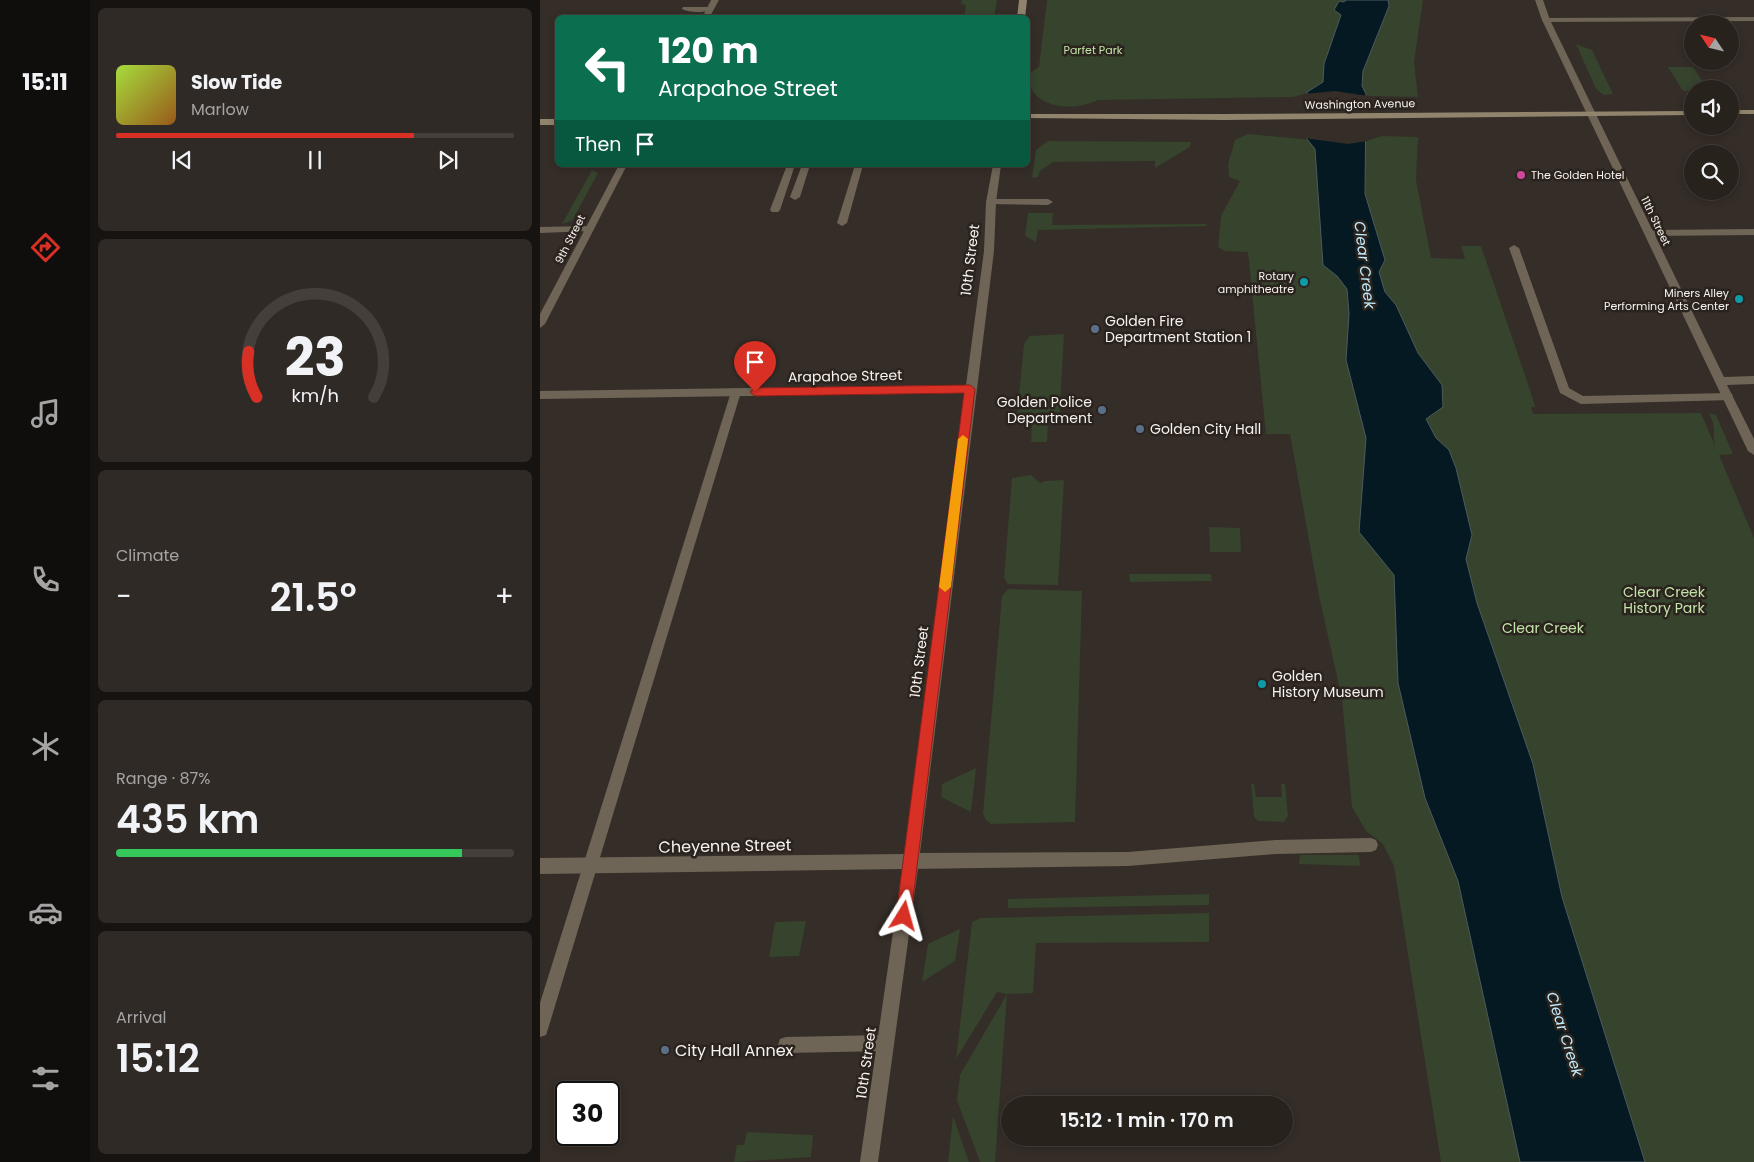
<!DOCTYPE html>
<html lang="en">
<head>
<meta charset="utf-8">
<style>
  body { margin:0; font-family:Poppins,sans-serif; background:#302a26; color:#f1f3f6; height:100vh; display:flex; flex-direction:column; font-size:19px; white-space:nowrap }
  * { box-sizing:border-box; margin:0 }
  p { font-size:16px; color:#a5a4a4 }
  .icon { flex:none; width:28px; height:28px; fill:none; stroke:currentColor; stroke-width:2; stroke-linecap:round; stroke-linejoin:round }
  .map { position:relative; flex:1; overflow:hidden }
  .panel { display:flex; flex-direction:column; gap:8px; padding:8px; background:#161310; width:450px }
  .panel>* { flex:none }
  .banner { position:absolute; left:15px; top:15px; width:475px; height:152px; border-radius:8px; box-shadow:0 2px 8px #0003,0 0 0 1px #443f3b; background:#0b6e4f; color:#fff; overflow:hidden }
  .needle { width:32px; rotate:305deg }
  .tools { position:absolute; left:1144px; top:15px; display:grid; gap:10px }
  .tools a { display:grid; place-items:center; width:55px; height:55px; border-radius:50%; background:#28221d; box-shadow:0 2px 8px #0003,0 0 0 1px #443f3b; font-size:25px }
  .speed { position:absolute; left:15px; top:1081px; display:flex; gap:10px; font-size:25px; font-weight:700; text-align:center }
  .speed>* { display:grid; place-content:center; width:65px; height:65px; border-radius:50%; background:#28221d; box-shadow:0 2px 8px #0003,0 0 0 1px #443f3b; line-height:1 }
  .speed .limit { border:2px solid #111; border-radius:8px; background:#fff; color:#111 }
  .pin { position:absolute; display:grid; place-items:center; width:42px; height:42px; color:#fff; margin:-51px -21px; border-radius:50% 50% 50% 0; rotate:-45deg; box-shadow:0 0 5px #0007 }
  .pin .icon { rotate:45deg }
  .me { position:absolute; width:55px; margin:-28px; rotate:8deg; stroke-linejoin:round; filter:drop-shadow(0 0 4px #0008) }
  .turn { display:flex; align-items:center; gap:18px; height:105px; padding:0 20px; font-size:22px }
  .turn .icon { width:65px; height:65px; stroke-width:2.5 }
  .turn b { display:block; font-size:35px; line-height:42px }
  .then { display:flex; align-items:center; height:48px; padding:0 20px; background:#0003; gap:10px; font-size:19px }
  .big { font-size:38px; font-weight:600; line-height:1.1 }
  .panel .tile { flex:1; display:flex; flex-direction:column; justify-content:center; gap:8px; min-width:0; padding:0 18px; border-radius:8px; background:#302a26 }
  .panel .dial { align-items:center; gap:0 }
  .dial svg { height:130px; overflow:visible; fill:none; stroke:#443f3b; stroke-width:7; stroke-linecap:round; text-anchor:middle }
  .dial text { fill:#f1f3f6; stroke:none }
  .song { display:flex; align-items:center; gap:15px }
  .cover { width:60px; height:60px; border-radius:8px; background:linear-gradient(135deg,hsl(80 70% 55%),hsl(30 70% 35%)) }
  .played { height:5px; border-radius:2px; background:linear-gradient(90deg,#d93025 75%,#443f3b 75%) }
  .keys { display:flex; justify-content:space-around; direction:ltr }
  .heat { display:flex; justify-content:space-between; align-items:center; font-size:28px; direction:ltr }
  .charge { height:8px; border-radius:4px; background:linear-gradient(90deg,#34c759 87%,#443f3b 0) }
  .trip { position:absolute; left:461px; top:1096px; width:292px; height:50px; border-radius:25px; background:#28221d; box-shadow:0 2px 8px #0003,0 0 0 1px #443f3b; font-weight:600; line-height:50px; text-align:center }
  main { display:flex; flex:1; min-height:0 }
  .menu { display:flex; flex-direction:column; width:90px; justify-content:space-around; align-items:center; background:#100e0c; color:#a5a4a4 }
  .menu .icon { width:35px; height:35px }
  .menu .selected { color:#d93025 }
  .menu b { font-size:22px; color:#f1f3f6 }
  .map>svg:first-child { display:block }
  .green { fill:#36432d }
  .water { fill:#041921; stroke:#4d5a5e }
  .pier { fill:#352d27 }
  .lines { fill:none; stroke-linecap:round; stroke-linejoin:round }
  .lane { fill:#6e6557; fill-rule:evenodd }
  .street { fill:#6e6557; fill-rule:evenodd }
  .secondary { fill:#91846d; fill-rule:evenodd }
  .route { fill:#d93025; stroke:#8d1f18 }
  .slow { fill:#f59e0b }
  .hotel-dot { fill:#d1479c; stroke:#2b231d; stroke-width:2 }
  .culture-dot { fill:#0f9aa8; stroke:#2b231d; stroke-width:2 }
  .service-dot { fill:#5c6f8a; stroke:#2b231d; stroke-width:2 }
  .labels { text-anchor:middle; dominant-baseline:central; stroke-width:5; stroke-linejoin:round; paint-order:stroke }
  .far-park-label { font-size:11px; fill:#c2e3a9; stroke:#2b231d }
  .far-street-label { font-size:11px; fill:#f7f2ee; stroke:#2b231d }
  .far-poi-label { font-size:11px; fill:#f7f2ee; stroke:#2b231d; text-anchor:end }
  .street-label { font-size:14px; fill:#f7f2ee; stroke:#2b231d }
  .poi-label { font-size:14px; fill:#f7f2ee; stroke:#2b231d; text-anchor:start }
  .park-label { font-size:14px; fill:#c2e3a9; stroke:#2b231d }
  .water-label { font-size:15px; font-style:italic; fill:#c0ebfc; stroke:#2b231d }
  .near-street-label { font-size:16px; fill:#f7f2ee; stroke:#2b231d }
  .near-poi-label { font-size:16px; fill:#f7f2ee; stroke:#2b231d; text-anchor:start }
</style>
</head>
<body>
<main>
<nav class="menu">
<b>15:11</b>
<svg class="icon selected" aria-label="directions" viewBox="0 0 24 24"><path d="M12 3l9 9-9 9-9-9zM9 14v-3h6M13 9l2 2-2 2"/></svg>
<svg class="icon" aria-label="music" viewBox="0 0 24 24"><path d="M9 18V5l10-2v13"/><circle cx="6" cy="18" r="3"/><circle cx="16" cy="16" r="3"/></svg>
<svg class="icon" aria-label="phone" viewBox="0 0 24 24"><path d="M5 4h4l2 5-3 2q2 4 5 5l2-3 5 2v4C11 20 4 13 5 4z"/></svg>
<svg class="icon" aria-label="climate" viewBox="0 0 24 24"><path d="M12 3v18M4 7l16 10M4 17L20 7"/></svg>
<svg class="icon" aria-label="car" viewBox="0 0 24 24"><path d="M5 17H2v-5l4-1 3-4h7l3 4 3 1v5h-3M9 17h6M6 11h13"/><circle cx="7" cy="17" r="2"/><circle cx="17" cy="17" r="2"/></svg>
<svg class="icon" aria-label="filters" viewBox="0 0 24 24"><path d="M4 7h16M4 17h16"/><circle cx="9" cy="7" r="2"/><circle cx="15" cy="17" r="2"/></svg>
</nav>
<section class="panel">
<div class="tile">
<div class="song"><i class="cover"></i><div><b>Slow Tide</b><p>Marlow</p></div></div>
<div class="played"></div>
<div class="keys"><svg class="icon" aria-label="previous" viewBox="0 0 24 24"><path d="M18 5L8 12l10 7zM5 5v14"/></svg><svg class="icon" aria-label="pause" viewBox="0 0 24 24"><path d="M8 5v14M16 5v14"/></svg><svg class="icon" aria-label="next" viewBox="0 0 24 24"><path d="M6 5l10 7-10 7zM19 5v14"/></svg></div>
</div>
<div class="tile dial"><svg viewBox="0 0 100 80">
<path d="M14 69A42 42 0 1 1 86 69"/>
<path d="M14 69A42 42 0 0 1 9 41" stroke="#d93025"/>
<text x="50" y="56" font-size="32" font-weight="700">23</text>
<text x="50" y="72" font-size="11">km/h</text>
</svg></div>
<div class="tile"><p>Climate</p>
<div class="heat"><a>−</a><b class="big">21.5°</b><a>+</a></div>
</div>
<div class="tile"><p>Range · 87%</p><b class="big">435 km</b><div class="charge"></div></div>
<div class="tile"><p>Arrival</p><b class="big">15:12</b></div>
</section>
<div class="map">
<svg width="1214" height="1162" viewBox="0 0 1214 1162">
  <rect width="100%" height="100%" fill="#352d27"/>
  <!-- green -->
  <g class="green">
    <polygon points="422,0 457,0 454,17 424,17 426,5 421,4"/>
    <path d="M507,0h299l-22,64 -1,18 -16,11 -14,4 -195,3c-20,10 -57,11 -68,-14l1,-14 8,-5z"/>
    <polygon points="848,0 883,0 874,62 878,97 831,96 826,95 822,86 823,71 849,6"/>
    <polygon points="1036,44 1052,50 1073,94 1064,95 1056,89"/>
    <polygon points="1128,67 1153,67 1167,89 1143,91"/>
    <path d="M708,134l64,6 54,1 16,-5 36,1 -2,43 15,78 34,1 -4,-13h20l49,144 5,17h-4l2,7 168,-1 14,33c-3,-13 2,-17 -6,-33l7,2 17,39 -14,1 35,83v624h-313l-47,-296 -11,-22 -17,-13 -14,-24 -10,-108 -23,-103 -29,-162h-24l-18,-182 -23,-1 -7,-4 3,-31 19,-35 -11,-4 -1,-13 7,-24z"/>
    <polygon points="508,141 651,142 650,147 615,168 615,161 513,162 500,171 498,177 492,178 496,150"/>
    <polygon points="52,170 58,173 32,221 22,224"/>
    <polygon points="488,213 513,213 512,225 666,224 667,226 498,230 496,242 485,236"/>
    <polygon points="524,334 519,423 508,424 507,442 491,442 492,424 477,417 484,344 490,336"/>
    <polygon points="491,475 500,483 504,481 524,480 518,585 468,584 464,578 472,478"/>
    <polygon points="669,527 700,528 701,552 670,552"/>
    <polygon points="589,574 671,574 672,581 590,582"/>
    <polygon points="468,589 542,591 535,822 451,824 446,820 443,813 462,596"/>
    <polygon points="436,768 431,812 401,797 402,784"/>
    <polygon points="711,784 714,784 716,797 742,797 741,784 745,784 748,816 744,822 718,821 714,817"/>
    <polygon points="760,855 819,855 820,866 759,864"/>
    <polygon points="669,894 669,905 468,908 468,899"/>
    <polygon points="669,913 669,942 496,943 493,993 467,994 455,1162 440,1162 417,1100 420,1075 467,994 457,992 416,1059 432,922 441,918"/>
    <polygon points="266,921 259,956 229,957 235,922"/>
    <polygon points="420,929 415,961 382,982 388,944"/>
    <polygon points="413,1116 429,1162 408,1162"/>
    <polygon points="207,1132 273,1135 271,1157 194,1162 197,1145 204,1145"/>
  </g>
  <!-- water -->
  <polygon class="water" points="806,0 848,0 849,6 823,71 822,86 826,94 825,194 845,260 839,272 845,292 856,305 878,353 902,385 903,407 886,419 896,438 909,450 916,468 932,535 926,559 937,603 993,764 1022,897 1105,1162 980,1162 918,881 885,798 858,683 854,575 819,532 826,438 806,360 809,314 807,289 797,276 783,265 775,149 767,139 767,92 783,82 784,64 801,15 794,10 799,1 804,2"/>
  <!-- pier -->
  <polygon class="pier" points="795,91 828,96 828,141 808,144 764,138 764,94"/>
  <g class="lines">
    <!-- lane -->
    <g class="lane">
      <path d="M143,7h27l4,2c-7,4 -25,4 -32,0z"/>
      <polygon points="1214,17 1214,21 1006,22 1002,20 1006,18"/>
      <polygon points="247,165 255,165 240,210 238,212 232,212 230,210"/>
      <polygon points="262,165 270,165 260,197 255,200 250,197"/>
      <polygon points="315,165 323,165 307,223 302,226 297,223"/>
      <polygon points="451,199 508,199 513,202 508,205 448,204 448,200"/>
      <polygon points="49,226 54,229 52,231 0,233 0,227"/>
      <polygon points="1214,229 1214,235 1109,236 1104,233 1109,230"/>
      <polygon points="974,245 979,248 1029,388 1043,396 1188,393 1192,394 1193,397 1192,400 1041,404 1020,393 969,248"/>
      <polygon points="196,388 201,392 8,1029 6,1035 0,1037 0,1003 191,392"/>
      <polygon points="831,838 836,840 838,845 836,850 831,852 735,854 588,866 371,869 366,866 363,861 366,856 371,853 588,852 735,840"/>
      <polygon points="346,1035 352,1037 354,1043 352,1049 346,1051 246,1053 240,1051 238,1045 240,1039 246,1037"/>
    </g>
    <!-- street -->
    <g class="street">
      <polygon points="171,0 179,0 169,18 162,18"/>
      <polygon points="995,0 1003,0 1010,20 1184,377 1214,376 1214,384 1187,385 1214,439 1214,455 1208,451 1002,20"/>
      <polygon points="79,165 87,165 5,324 0,328 0,314"/>
      <polygon points="453,165 461,165 456,202 454,251 379,861 338,1162 320,1162 362,869 0,874 0,858 364,854 425,393 0,399 0,391 426,385 444,251 446,202"/>
    </g>
    <!-- secondary -->
    <g class="secondary">
      <polygon points="479,0 487,0 485,18 477,18"/>
      <rect x="1190" y="110" width="24" height="4"/>
      <polygon points="1152,111 1152,115 684,120 488,118 488,114 684,114"/>
      <rect x="0" y="119" width="18" height="6"/>
    </g>
  </g>
  <!-- route -->
  <polygon class="route" points="430,385 435,389 371,916 368,920 364,923 359,920 356,916 424,393 215,396 210,392 215,388"/>
  <!-- slow -->
  <polygon class="slow" points="423,435 428,439 411,587 405,592 399,587 418,439"/>
  <!-- markers -->
  <circle class="hotel-dot" cx="981" cy="175" r="5"/>
  <g class="culture-dot">
    <circle cx="764" cy="282" r="5"/>
    <circle cx="1199" cy="299" r="5"/>
    <circle cx="722" cy="684" r="5"/>
  </g>
  <g class="service-dot">
    <circle cx="555" cy="329" r="5"/>
    <circle cx="562" cy="410" r="5"/>
    <circle cx="600" cy="429" r="5"/>
    <circle cx="125" cy="1050" r="5"/>
  </g>
  <g class="labels">
    <!-- far-park labels -->
    <g class="far-park-label">
      <text x="553" y="50">Parfet Park</text>
    </g>
    <!-- far-street labels -->
    <g class="far-street-label">
      <text transform="translate(820 104) rotate(-1)">Washington Avenue</text>
      <text transform="translate(1116 221) rotate(64)">11th Street</text>
      <text transform="translate(30 239) rotate(-63)">9th Street</text>
    </g>
    <!-- far-poi labels -->
    <g class="far-poi-label">
      <text x="991" y="175" text-anchor="start">The Golden Hotel</text>
      <text x="754" y="276">Rotary<tspan x="754" dy="13">amphitheatre</tspan></text>
      <text x="1189" y="293">Miners Alley<tspan x="1189" dy="13">Performing Arts Center</tspan></text>
    </g>
    <!-- street labels -->
    <g class="street-label">
      <text transform="translate(430 260) rotate(-83)">10th Street</text>
      <text transform="translate(305 376) rotate(-1)">Arapahoe Street</text>
      <text transform="translate(379 662) rotate(-83)">10th Street</text>
      <text transform="translate(326 1063) rotate(-82)">10th Street</text>
    </g>
    <!-- poi labels -->
    <g class="poi-label">
      <text x="565" y="321">Golden Fire<tspan x="565" dy="16">Department Station 1</tspan></text>
      <text x="552" y="402" text-anchor="end">Golden Police<tspan x="552" dy="16">Department</tspan></text>
      <text x="610" y="429">Golden City Hall</text>
      <text x="732" y="676">Golden<tspan x="732" dy="16">History Museum</tspan></text>
    </g>
    <!-- park labels -->
    <g class="park-label">
      <text x="1124" y="592">Clear Creek<tspan x="1124" dy="16">History Park</tspan></text>
      <text x="1003" y="628">Clear Creek</text>
    </g>
    <!-- water labels -->
    <g class="water-label">
      <text transform="translate(825 265) rotate(83)">Clear Creek</text>
      <text transform="translate(1025 1034) rotate(72)">Clear Creek</text>
    </g>
    <!-- near-street labels -->
    <g class="near-street-label">
      <text transform="translate(185 846) rotate(-1)">Cheyenne Street</text>
    </g>
    <!-- near-poi labels -->
    <g class="near-poi-label">
      <text x="135" y="1050">City Hall Annex</text>
    </g>
  </g>
</svg>
<div class="tools">
<a><svg class="needle" viewBox="-14 -14 28 28"><path d="M0-13l5 13h-10z" fill="#e53935"/><path d="M0 13l5-13h-10z" fill="#a5a4a4"/></svg></a>
<a><svg class="icon" aria-label="sound" viewBox="0 0 24 24"><path d="M4 9h4l5-4v14l-5-4H4zM17 9q2 3 0 6"/></svg></a>
<a><svg class="icon" aria-label="search" viewBox="0 0 24 24"><circle cx="10" cy="10" r="6"/><path d="M15 15l6 6"/></svg></a>
</div>
<div class="speed"><div class="limit">30</div></div>
<div class="pin" style="left:215px;top:392px;background:#d93025"><svg class="icon" aria-label="arrive" viewBox="0 0 24 24"><path d="M6 21V4h12l-3 4 3 4H6"/></svg></div>
<svg class="me" style="left:364px;top:916px" viewBox="-20 -20 40 40"><path d="M0-17L14 15 0 8-14 15z" fill="#d93025" stroke="#fff" stroke-width="4"/></svg>
<div class="trip">15:12 · 1 min · 170 m</div>
<div class="banner">
<div class="turn"><svg class="icon" aria-label="left" viewBox="0 0 24 24"><path d="M17 20v-9H6M10 6l-5 5 5 5"/></svg><div><b>120 m</b>Arapahoe Street</div></div>
<div class="then">Then<svg class="icon" aria-label="arrive" viewBox="0 0 24 24"><path d="M6 21V4h12l-3 4 3 4H6"/></svg></div>
</div>
</div>
</main>
</body>
</html>
